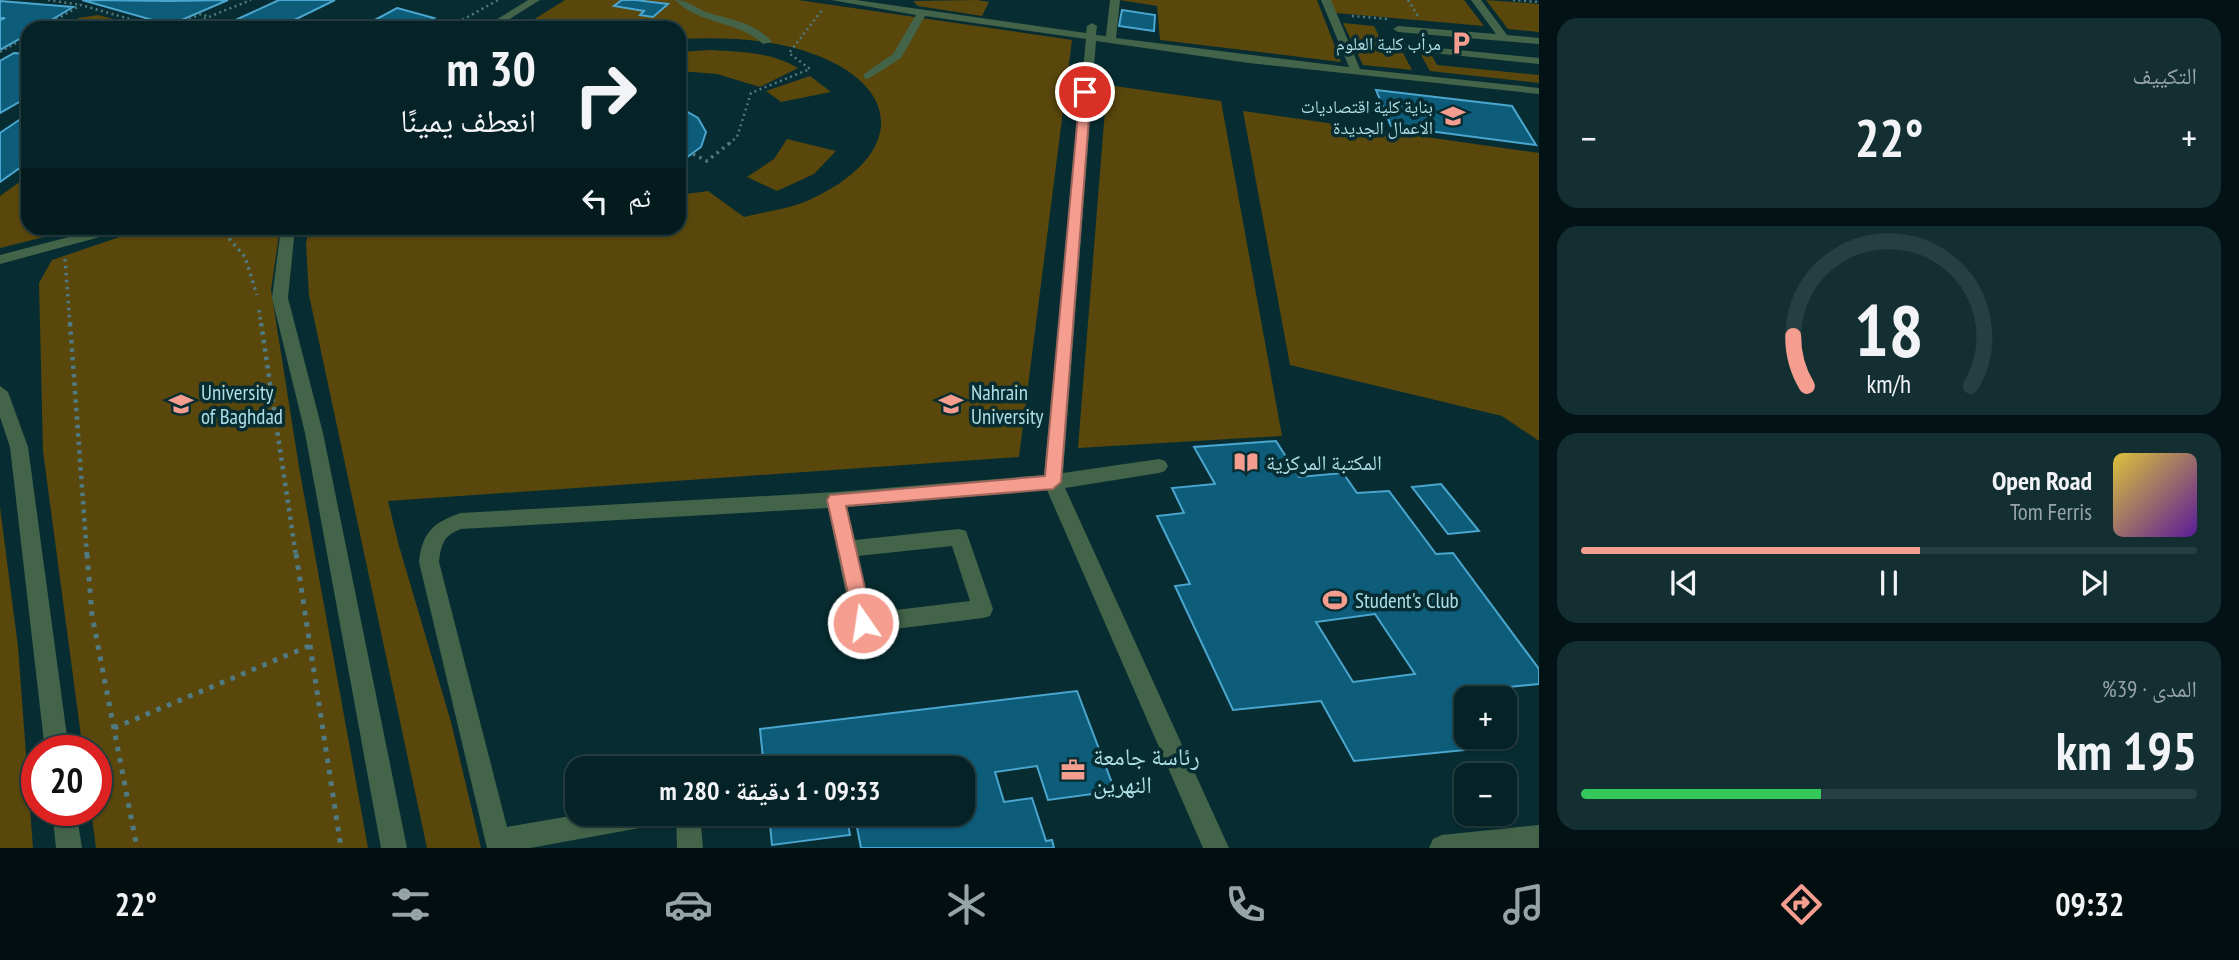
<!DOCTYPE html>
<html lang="ar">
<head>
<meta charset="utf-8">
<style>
  body { margin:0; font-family:"PT Sans Narrow","Noto Naskh Arabic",sans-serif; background:#132f32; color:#f1f3f6; direction:rtl; height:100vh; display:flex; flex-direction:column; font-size:26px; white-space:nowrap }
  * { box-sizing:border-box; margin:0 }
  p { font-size:23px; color:#97a4a7 }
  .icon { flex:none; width:38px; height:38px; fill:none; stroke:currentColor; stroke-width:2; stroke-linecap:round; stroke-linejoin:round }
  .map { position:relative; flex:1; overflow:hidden; direction:ltr }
  .panel { display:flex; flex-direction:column; gap:18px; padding:18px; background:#031315; width:700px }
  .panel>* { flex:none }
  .guide { position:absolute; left:21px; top:21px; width:665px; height:214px; border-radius:21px; box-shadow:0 2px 5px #0004,0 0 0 2px #263f43; direction:rtl; background:#052226; color:#f1f3f6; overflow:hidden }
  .buttons { position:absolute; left:1454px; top:686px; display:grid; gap:14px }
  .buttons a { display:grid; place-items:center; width:63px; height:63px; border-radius:14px; background:#052226; box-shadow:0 2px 5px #0004,0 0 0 2px #263f43; font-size:35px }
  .speed { position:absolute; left:21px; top:735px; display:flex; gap:14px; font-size:35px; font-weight:700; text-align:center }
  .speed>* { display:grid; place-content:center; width:91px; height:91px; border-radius:50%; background:#052226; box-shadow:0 2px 5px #0004,0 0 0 2px #263f43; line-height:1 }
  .speed .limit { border:10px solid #d22; background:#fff; color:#111 }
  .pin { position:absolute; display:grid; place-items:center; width:60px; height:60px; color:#fff; margin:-30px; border:4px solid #fff; border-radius:50%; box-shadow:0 2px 7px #0007 }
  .me { position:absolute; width:77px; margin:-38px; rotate:347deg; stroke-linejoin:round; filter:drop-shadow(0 0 5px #0008) }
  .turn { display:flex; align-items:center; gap:24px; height:147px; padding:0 35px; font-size:32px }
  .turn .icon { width:91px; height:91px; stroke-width:2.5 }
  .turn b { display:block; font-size:49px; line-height:60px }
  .then { display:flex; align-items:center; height:66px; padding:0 35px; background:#0003; gap:14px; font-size:26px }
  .big { font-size:52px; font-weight:800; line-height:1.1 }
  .panel .widget { flex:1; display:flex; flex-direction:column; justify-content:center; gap:10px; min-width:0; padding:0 24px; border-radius:21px; background:#132f32 }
  .panel .dial { align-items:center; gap:0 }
  .dial svg { height:182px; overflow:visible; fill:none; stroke:#263f43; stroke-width:7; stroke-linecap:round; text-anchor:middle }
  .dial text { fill:#f1f3f6; stroke:none }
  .song { display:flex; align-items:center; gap:21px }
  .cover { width:84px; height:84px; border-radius:10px; background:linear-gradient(135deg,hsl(50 70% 55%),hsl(270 70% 35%)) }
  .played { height:7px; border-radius:4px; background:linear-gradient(90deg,#f59d8e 55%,#263f43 55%) }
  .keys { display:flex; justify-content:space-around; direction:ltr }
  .heat { display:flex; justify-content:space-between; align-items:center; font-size:38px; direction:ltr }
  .charge { height:10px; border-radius:5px; background:linear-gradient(90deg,#34c759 39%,#263f43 0) }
  .trip { position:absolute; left:565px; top:756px; width:410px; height:70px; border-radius:21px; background:#052226; box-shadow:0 2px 5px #0004,0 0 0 2px #263f43; font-weight:800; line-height:70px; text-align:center; direction:rtl }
  .menu { display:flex; height:112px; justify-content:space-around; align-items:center; background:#020e0f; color:#97a4a7 }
  .menu .icon { width:49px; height:49px }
  .menu .selected { color:#f59d8e }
  .menu b { font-size:32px; color:#f1f3f6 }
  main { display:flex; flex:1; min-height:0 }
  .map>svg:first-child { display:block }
  .green { fill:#59470c }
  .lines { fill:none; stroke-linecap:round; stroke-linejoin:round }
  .stream { stroke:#334691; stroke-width:6 }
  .building { fill:#0d5c79; stroke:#4aa6ce; stroke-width:2; fill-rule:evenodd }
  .path-far3 { stroke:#517b82; stroke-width:2.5; stroke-dasharray:2 3.5; stroke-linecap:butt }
  .path-far2 { stroke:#517b82; stroke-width:3.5; stroke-dasharray:2.5 4.5; stroke-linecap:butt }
  .path-far1 { stroke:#517b82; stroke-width:4.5; stroke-dasharray:3.5 5; stroke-linecap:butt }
  .path { stroke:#517b82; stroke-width:5; stroke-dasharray:4.5 7; stroke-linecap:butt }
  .minor { fill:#436449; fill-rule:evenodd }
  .route { fill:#f59d8e; stroke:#9f665c; stroke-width:2 }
  .labels { text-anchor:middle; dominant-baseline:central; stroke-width:7; stroke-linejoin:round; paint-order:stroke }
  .far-poi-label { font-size:18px; fill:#aedfe8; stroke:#072d32; text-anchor:end }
  .poi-label { font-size:21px; fill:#aedfe8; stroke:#072d32; text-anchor:start }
  .near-poi-label { font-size:24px; fill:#aedfe8; stroke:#072d32; text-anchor:start }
</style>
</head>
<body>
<main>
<section class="panel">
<div class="widget"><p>التكييف</p>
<div class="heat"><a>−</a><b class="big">22°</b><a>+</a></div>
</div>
<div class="widget dial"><svg viewBox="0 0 100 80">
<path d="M14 69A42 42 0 1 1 86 69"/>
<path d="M14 69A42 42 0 0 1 8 47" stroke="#f59d8e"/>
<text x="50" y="56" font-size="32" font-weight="700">18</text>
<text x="50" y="72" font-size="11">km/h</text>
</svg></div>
<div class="widget">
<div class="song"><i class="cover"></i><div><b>Open Road</b><p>Tom Ferris</p></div></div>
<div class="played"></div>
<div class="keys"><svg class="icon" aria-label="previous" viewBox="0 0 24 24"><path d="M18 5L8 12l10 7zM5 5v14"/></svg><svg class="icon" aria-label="pause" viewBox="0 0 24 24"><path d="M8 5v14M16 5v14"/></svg><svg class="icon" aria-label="next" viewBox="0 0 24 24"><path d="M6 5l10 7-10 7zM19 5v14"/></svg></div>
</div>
<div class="widget"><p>المدى · 39%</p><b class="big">195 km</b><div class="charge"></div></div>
</section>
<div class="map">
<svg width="1539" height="848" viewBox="0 0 1539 848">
  <rect width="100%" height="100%" fill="#072d32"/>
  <!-- green -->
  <g class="green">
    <path d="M565,0h233l274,40 -53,417 -631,44 11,45 52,176 30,126h-54l-118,-553 -3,-51 3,-16h370v-33l29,-4 36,26c20,-5 44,-8 63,-16 107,-48 95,-125 -16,-154 -37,-9 -74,-10 -112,-8v-11h-159z"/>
    <polygon points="977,0 989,2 982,16 918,6 913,1"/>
    <polygon points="1119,0 1317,0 1341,62 1160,40 1157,6"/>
    <polygon points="1329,0 1464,0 1484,26 1336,13"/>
    <polygon points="1486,0 1539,4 1539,32 1508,29"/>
    <polygon points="98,15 147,28 57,28 79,18"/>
    <polygon points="1343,23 1374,26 1387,52 1403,53 1412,70 1363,65"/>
    <path d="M711,50c31,2 60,2 87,18l-38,19 -43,-13 -38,-3v-19z"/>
    <polygon points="1421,55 1432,56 1437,65 1539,75 1539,83 1430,71"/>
    <polygon points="810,76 831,92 781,102 766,91"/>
    <polygon points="1107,85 1221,101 1282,436 1078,448"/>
    <polygon points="1243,111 1539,153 1539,441 1502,416 1290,365"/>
    <polygon points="787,139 836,151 814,174 777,191 747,177 774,159"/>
    <polygon points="28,176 28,228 80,228 0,248 0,196"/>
    <polygon points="146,228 280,228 271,290 299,467 368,848 96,848 91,810 96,810 96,751 83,751 43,451 39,283 52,260"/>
    <polygon points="0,507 18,647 33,848 0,848"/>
  </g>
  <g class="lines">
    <!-- stream -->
    <polyline class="stream" points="77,235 102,228"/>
  </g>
  <!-- building -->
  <g class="building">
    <polygon points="82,0 171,1 228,0 170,25"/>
    <polygon points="279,0 335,0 278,28 218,28"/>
    <polygon points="622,0 635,0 668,4 653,17 640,15 644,11 614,6"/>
    <polygon points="0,1 73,7 38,28 28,28 28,34 0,50 0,20 5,18 0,18"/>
    <polygon points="397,8 434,18 416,28 360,28"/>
    <polygon points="1122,10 1155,15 1154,31 1119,26"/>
    <polygon points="14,53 28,54 28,97 0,113 0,61"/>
    <polygon points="1376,90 1512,106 1536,145 1391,126"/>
    <polygon points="679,107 698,118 706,132 701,147 679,163"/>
    <polygon points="25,116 28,117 28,162 0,182 0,133"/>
    <path d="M1276,441l23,36 44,-4 14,20 32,-2 47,63 17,-1 86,116v15l-70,7 5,7h-8v39h34l6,9 -152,15 -33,-60 -88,9 -58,-124 15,-2 -33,-68 27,-3 -12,-25 43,-4 -21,-37zM1375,614l40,60 -62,8 -37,-60z"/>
    <polygon points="1441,484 1479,531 1448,534 1412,487"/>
    <polygon points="1077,691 1115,791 1048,800 1037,766 995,772 1004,802 1032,798 1046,841 1052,840 1054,848 861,848 856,822 888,818 887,814 962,814 962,768 764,768 760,729"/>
    <polygon points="769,814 846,814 850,835 772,845"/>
  </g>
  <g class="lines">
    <!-- path-far3 -->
    <g class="path-far3">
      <polyline points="48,0 81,5"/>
      <polyline points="1408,0 1418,16"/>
      <polyline points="1513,0 1539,2"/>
      <polyline points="1352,16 1388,19"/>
      <polyline points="42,28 81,5 161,28"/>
      <polyline points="169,28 201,14 207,16"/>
      <polyline points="204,28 191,24 251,0"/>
      <polyline points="448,28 498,0"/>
      <polyline points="0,52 28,36"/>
      <polyline points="729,144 737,137 751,93 810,69 789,53 823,9"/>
    </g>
    <!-- path-far2 -->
    <g class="path-far2">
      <polyline points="693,154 707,161 731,142"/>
      <polyline points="220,228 245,257 257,295"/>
      <polyline points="135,233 150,228"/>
      <polyline points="65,259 70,325"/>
      <polyline points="259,310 261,325"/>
    </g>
    <!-- path-far1 -->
    <g class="path-far1">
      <polyline points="70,323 87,556"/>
      <polyline points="261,323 296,556"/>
    </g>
    <!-- path -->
    <g class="path">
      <polyline points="87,554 92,615 137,848"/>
      <polyline points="296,554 341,848"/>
      <polyline points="114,728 309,646"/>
    </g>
    <!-- minor -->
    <g class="minor">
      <polygon points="528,0 540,0 495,28 483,28"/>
      <path d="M675,0c13,0 19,7 31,12 24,8 49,10 66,30l-9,2c-25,-24 -64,-19 -88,-44z"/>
      <path d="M831,0h25l230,33 1,-7 5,-3 5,3 -1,9 10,1 4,-36h10l-4,38 233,29 -28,-67h10l29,69 179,19v6l-290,-31 -153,-22 -33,432 96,-14 6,2 3,5 -3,5 -6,2 -94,15 164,360h-26l-156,-358 -200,17 8,33 104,-11 7,2 27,78 -3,7 -7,2 -120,15 -7,-3 -4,-7 -24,-115 -367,21c-17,6 -20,15 -22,33l68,265 75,-13h81l-3,9 -9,3 -121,22h-43l-68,-286c3,-29 14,-40 42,-49l375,-21 208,-17 42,-436 -161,-23 -24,42 -33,21 -4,-1v-4l29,-20 23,-39zM952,546l18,55 -99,12 -13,-57z"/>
      <polygon points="1471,0 1481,0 1507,35 1539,38 1539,44 1398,32 1393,29 1398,26 1496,34"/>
      <polygon points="1409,45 1539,58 1539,64 1405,50 1405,46"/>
      <polygon points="103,228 124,228 122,231 0,264 0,255"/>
      <polygon points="281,228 295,228 288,298 323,433 407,848 381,848 305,433 272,298"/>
      <polygon points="0,386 8,392 28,447 69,751 45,751 10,447 0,417"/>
      <polygon points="52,810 76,810 82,848 56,848"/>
      <polygon points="676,814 700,814 703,848 677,848"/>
      <polygon points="1539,825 1539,848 1429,848 1433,839 1442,835"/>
    </g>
  </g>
  <!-- route -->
  <polygon class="route" points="1085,89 1091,92 1061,482 1053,489 846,506 873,623 870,629 863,631 856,629 827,500 830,495 1045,476 1080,92"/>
  <!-- icons -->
  <defs>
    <g id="parking-bare" transform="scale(1.89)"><path d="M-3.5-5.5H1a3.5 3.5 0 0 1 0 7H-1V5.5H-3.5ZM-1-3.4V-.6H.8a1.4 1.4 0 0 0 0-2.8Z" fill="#f59d8e" stroke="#072d32" stroke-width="2.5" paint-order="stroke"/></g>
    <g id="university-bare" transform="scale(1.89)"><path d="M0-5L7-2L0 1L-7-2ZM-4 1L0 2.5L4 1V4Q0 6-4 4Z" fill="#f59d8e" stroke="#072d32" stroke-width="2.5" paint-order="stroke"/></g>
    <g id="library-bare" transform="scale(1.89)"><path d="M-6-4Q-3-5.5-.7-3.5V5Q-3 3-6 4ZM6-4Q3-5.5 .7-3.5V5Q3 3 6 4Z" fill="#f59d8e" stroke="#072d32" stroke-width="2.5" paint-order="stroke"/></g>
    <g id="stadium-bare" transform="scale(1.89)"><path d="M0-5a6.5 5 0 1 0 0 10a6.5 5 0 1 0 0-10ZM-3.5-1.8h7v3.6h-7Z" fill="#f59d8e" stroke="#072d32" stroke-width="2.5" paint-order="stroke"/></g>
    <g id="office-bare" transform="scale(1.89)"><path d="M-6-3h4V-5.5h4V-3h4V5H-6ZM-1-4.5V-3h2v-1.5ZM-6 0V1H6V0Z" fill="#f59d8e" stroke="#072d32" stroke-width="2.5" paint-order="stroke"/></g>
  </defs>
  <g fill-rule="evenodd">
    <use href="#parking-bare" x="1461" y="43"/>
    <use href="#university-bare" x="1453" y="116"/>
    <use href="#university-bare" x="181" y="404"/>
    <use href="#university-bare" x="951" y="404"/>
    <use href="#library-bare" x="1246" y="462"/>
    <use href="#stadium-bare" x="1335" y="600"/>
    <use href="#office-bare" x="1073" y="770"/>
  </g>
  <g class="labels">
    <!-- far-poi labels -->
    <g class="far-poi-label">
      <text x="1441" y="43">مرأب كلية العلوم</text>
      <text x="1433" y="106">بناية كلية اقتصاديات<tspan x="1433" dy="21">الاعمال الجديدة</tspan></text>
    </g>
    <!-- poi labels -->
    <g class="poi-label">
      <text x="201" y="392">University<tspan x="201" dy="24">of Baghdad</tspan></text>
      <text x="971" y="392">Nahrain<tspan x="971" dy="24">University</tspan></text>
      <text x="1266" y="462">المكتبة المركزية</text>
      <text x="1355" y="600">Student's Club</text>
    </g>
    <!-- near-poi labels -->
    <g class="near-poi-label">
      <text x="1093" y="756">رئاسة جامعة<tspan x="1093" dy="28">النهرين</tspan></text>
    </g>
  </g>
</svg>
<div class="buttons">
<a>+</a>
<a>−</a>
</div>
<div class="speed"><div class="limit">20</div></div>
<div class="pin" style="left:1085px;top:92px;background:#d93025"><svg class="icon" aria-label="arrive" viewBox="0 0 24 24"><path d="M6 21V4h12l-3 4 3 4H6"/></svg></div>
<svg class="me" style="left:863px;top:623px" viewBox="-20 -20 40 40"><circle r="17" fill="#f59d8e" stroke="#fff" stroke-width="3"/><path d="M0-11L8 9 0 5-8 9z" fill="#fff"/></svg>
<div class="trip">09:33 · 1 دقيقة · 280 m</div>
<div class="guide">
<div class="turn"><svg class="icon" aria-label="right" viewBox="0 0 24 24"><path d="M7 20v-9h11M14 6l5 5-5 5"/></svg><div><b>30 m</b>انعطف يمينًا</div></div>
<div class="then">ثم<svg class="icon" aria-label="left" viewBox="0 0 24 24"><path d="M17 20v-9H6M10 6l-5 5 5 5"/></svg></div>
</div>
</div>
</main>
<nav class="menu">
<b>09:32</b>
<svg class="icon selected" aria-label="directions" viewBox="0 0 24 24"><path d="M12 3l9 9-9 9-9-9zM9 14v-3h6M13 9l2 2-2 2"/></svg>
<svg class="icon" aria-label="music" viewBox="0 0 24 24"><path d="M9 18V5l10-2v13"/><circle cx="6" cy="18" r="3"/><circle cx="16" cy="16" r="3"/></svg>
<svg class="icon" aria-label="phone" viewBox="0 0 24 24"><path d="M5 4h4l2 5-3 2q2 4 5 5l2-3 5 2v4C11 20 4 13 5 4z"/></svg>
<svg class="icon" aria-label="climate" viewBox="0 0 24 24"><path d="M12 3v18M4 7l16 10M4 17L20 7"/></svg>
<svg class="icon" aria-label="car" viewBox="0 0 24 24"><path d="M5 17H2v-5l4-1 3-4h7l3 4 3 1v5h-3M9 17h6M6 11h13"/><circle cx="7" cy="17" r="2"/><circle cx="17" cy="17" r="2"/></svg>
<svg class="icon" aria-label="filters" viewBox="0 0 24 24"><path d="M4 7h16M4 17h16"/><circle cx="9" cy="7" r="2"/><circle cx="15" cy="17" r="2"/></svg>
<b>22°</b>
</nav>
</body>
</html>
